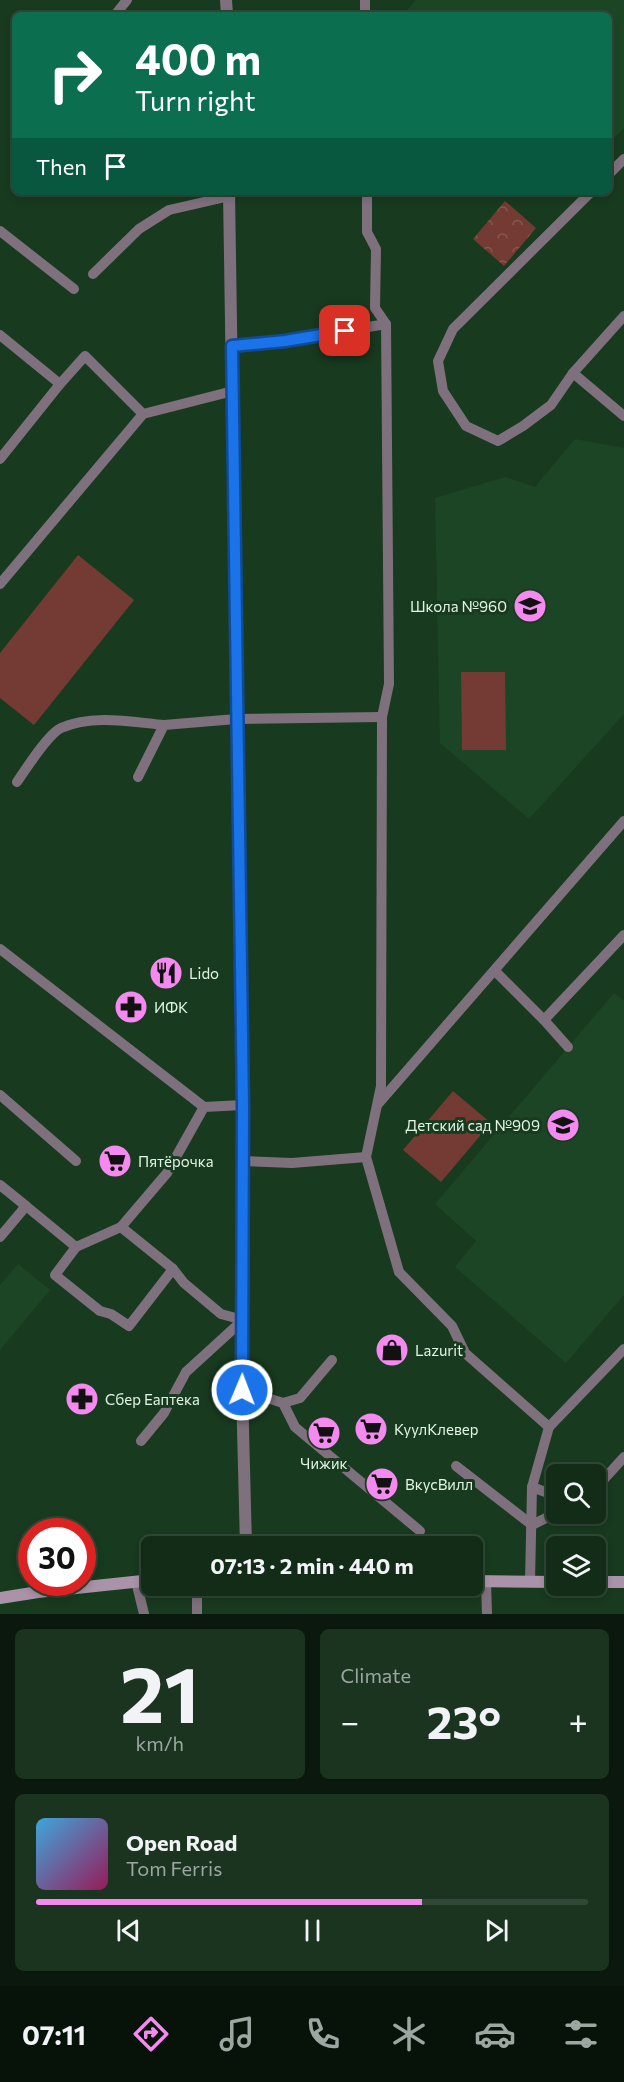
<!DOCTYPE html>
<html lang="en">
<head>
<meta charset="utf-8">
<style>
  body { margin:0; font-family:Commissioner,sans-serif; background:#1b3420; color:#f1f3f6; height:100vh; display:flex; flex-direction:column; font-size:22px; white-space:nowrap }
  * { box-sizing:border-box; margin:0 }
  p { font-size:20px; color:#9ca7a1 }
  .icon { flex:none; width:33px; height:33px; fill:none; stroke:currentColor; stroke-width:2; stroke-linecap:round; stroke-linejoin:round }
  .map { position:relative; height:1614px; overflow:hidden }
  .side { display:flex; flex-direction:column; gap:15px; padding:15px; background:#0a180d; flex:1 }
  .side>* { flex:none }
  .guide { position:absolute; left:12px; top:12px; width:600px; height:183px; border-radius:9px; box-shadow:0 3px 9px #0003,0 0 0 2px #314836; background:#0b6e4f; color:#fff; overflow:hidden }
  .tools { position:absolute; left:546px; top:1464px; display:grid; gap:12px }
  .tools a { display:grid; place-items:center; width:60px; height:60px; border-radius:9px; background:#122c17; box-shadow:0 3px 9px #0003,0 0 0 2px #314836; font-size:30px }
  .speed { position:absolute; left:18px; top:1518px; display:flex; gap:12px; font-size:30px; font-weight:700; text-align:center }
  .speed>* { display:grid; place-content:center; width:78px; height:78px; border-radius:50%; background:#122c17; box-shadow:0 3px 9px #0003,0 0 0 2px #314836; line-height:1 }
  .speed .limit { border:9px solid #d22; background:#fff; color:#111 }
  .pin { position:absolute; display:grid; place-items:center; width:51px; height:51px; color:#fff; margin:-26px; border-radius:12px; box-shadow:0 3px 9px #0006 }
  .me { position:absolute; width:66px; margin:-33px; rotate:1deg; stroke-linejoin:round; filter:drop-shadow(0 0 4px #0008) }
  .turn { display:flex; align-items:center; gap:21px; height:126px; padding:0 24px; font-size:27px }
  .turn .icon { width:78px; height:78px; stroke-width:2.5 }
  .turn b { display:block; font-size:42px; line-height:51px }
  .then { display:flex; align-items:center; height:57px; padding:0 24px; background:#0003; gap:12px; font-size:22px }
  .big { font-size:45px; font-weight:700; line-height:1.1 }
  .side .widget { flex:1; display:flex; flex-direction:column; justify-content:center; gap:9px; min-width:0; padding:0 21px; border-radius:9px; background:#1b3420 }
  .side .dial { align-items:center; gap:0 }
  .dial b { font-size:78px; line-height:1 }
  .song { display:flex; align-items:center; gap:18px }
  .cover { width:72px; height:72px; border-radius:9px; background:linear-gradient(135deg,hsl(200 70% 55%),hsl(330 70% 35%)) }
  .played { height:6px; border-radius:3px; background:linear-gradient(90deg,#f489f0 70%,#314836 70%) }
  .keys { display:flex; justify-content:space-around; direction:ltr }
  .heat { display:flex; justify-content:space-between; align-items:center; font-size:33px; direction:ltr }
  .side .tiles { flex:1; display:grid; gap:15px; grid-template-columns:1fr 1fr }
  .widget:last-child { grid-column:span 2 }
  .trip { position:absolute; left:141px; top:1536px; width:342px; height:60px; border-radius:9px; background:#122c17; box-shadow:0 3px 9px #0003,0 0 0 2px #314836; font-weight:700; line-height:60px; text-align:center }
  .tabs { display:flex; height:96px; justify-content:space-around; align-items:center; background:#071209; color:#9ca7a1 }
  .tabs .icon { width:42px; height:42px }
  .tabs .selected { color:#f489f0 }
  .tabs b { font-size:27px; color:#f1f3f6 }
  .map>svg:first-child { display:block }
  .built { fill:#1c4525 }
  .park { fill:url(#park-crowns) }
  .pitch { fill:#733b33 }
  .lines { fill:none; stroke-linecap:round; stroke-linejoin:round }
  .lane { stroke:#7f707e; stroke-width:10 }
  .street { stroke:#7f707e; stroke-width:12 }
  .secondary { stroke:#aa92a8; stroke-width:12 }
  .route-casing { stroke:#114b97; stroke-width:15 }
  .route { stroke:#1a73e8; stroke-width:10 }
  .labels { text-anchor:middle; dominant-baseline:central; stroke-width:6; stroke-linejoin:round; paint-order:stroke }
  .poi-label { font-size:15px; fill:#e1f5e3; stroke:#183a1f; text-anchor:start }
</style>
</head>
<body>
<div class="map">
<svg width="624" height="1614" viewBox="0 0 624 1614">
  <defs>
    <pattern id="park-crowns" width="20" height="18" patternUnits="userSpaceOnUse" patternTransform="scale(1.5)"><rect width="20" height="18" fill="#733b33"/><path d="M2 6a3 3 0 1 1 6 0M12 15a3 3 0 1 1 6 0" fill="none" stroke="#875850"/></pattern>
  </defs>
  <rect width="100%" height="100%" fill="#183a1f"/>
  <!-- built -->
  <g class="built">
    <polygon points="416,0 624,0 624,128 609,143 609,15 403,15"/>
    <polygon points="575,439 624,448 624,714 529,819 440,743 435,498 505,477 535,487"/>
    <polygon points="614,993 624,1001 624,1295 566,1363 455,1267 476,1241 435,1204"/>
    <polygon points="18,1264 50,1290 0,1350 0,1285"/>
  </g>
  <!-- park -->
  <polygon class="park" points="505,201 536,228 504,266 473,239"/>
  <!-- pitch -->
  <g class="pitch">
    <polygon points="78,555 134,600 34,725 0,698 0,653"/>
    <polygon points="461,672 505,672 506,750 462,750"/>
    <polygon points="453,1091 491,1123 441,1182 403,1150"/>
  </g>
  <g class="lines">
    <!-- lane -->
    <g class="lane">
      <polyline points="365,0 365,15"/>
      <polyline points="115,15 127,0"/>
      <polyline points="609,174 624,159"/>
      <polyline points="367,192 367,232 376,249 375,308 386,324 389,684 382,717 381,1086 366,1157 399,1272 452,1326 465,1353 549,1427"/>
      <polyline points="591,192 453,329 438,361 443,391 466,426 498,441 523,426 551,405 573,373 624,316"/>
      <polyline points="0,231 74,289"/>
      <polyline points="93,274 139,229 169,210 230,196"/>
      <polyline points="0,335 60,384 0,459"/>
      <polyline points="232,346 284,341 386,324"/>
      <polyline points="573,373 624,416"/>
      <polyline points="60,384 85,356 143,414"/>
      <polyline points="0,584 143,414 233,391"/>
      <polyline points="138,777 164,725 236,719 382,717"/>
      <path d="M17,782c9,-13 31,-48 44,-54 32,-14 70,-6 103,-3"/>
      <polyline points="0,949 204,1107"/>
      <polyline points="495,971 544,1020 624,935"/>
      <polyline points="544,1020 568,1047"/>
      <polyline points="0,1095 76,1161"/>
      <polyline points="378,1104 624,821"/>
      <polyline points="243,1161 292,1163 366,1157"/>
      <polyline points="0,1185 26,1206 0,1237"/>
      <polyline points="26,1206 76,1247 121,1227 167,1173 204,1107 243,1105"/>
      <polyline points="121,1227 173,1269 184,1283 221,1314 243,1320 186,1372 164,1413 141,1441"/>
      <polyline points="76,1247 55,1275 100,1311 111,1314 129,1326 173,1269"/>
      <polyline points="242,1390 283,1403 295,1427 420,1531"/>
      <polyline points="283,1403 300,1398 332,1360"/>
      <polyline points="456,1466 532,1525 556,1513"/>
      <polyline points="532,1487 556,1496"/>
      <polyline points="596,1488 624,1457"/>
      <polyline points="136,1581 144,1614"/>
      <polyline points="486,1582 487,1614"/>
      <polyline points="530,1582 532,1487 549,1427 624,1349"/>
      <polyline points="197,1614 197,1586"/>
    </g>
    <!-- street -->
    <g class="street">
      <polyline points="226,0 227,15"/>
      <polyline points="229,192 243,1105 242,1390 246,1546"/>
    </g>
    <!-- secondary -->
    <g class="secondary">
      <polyline points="472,1581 556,1582"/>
      <polyline points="596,1582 624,1582"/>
      <polyline points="0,1598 38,1592 152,1580"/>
    </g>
  </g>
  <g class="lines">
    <!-- route casing -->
    <g class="route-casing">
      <polyline id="route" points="242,1390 243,1105 232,346 285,341 345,331"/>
    </g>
    <!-- route -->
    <use href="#route" class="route"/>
  </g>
  <!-- icons -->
  <defs>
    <g id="school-disc" transform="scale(1.725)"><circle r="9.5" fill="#f489f0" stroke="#183a1f"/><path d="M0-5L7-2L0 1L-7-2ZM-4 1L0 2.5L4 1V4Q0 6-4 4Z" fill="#111"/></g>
    <g id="restaurant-disc" transform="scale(1.725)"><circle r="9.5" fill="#f489f0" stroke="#183a1f"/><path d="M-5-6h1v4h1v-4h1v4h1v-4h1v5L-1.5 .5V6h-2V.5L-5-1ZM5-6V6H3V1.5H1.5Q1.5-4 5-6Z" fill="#111"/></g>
    <g id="pharmacy-disc" transform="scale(1.725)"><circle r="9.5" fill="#f489f0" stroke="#183a1f"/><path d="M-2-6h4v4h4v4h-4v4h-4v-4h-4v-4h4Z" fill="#111"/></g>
    <g id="supermarket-disc" transform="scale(1.725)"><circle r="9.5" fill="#f489f0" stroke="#183a1f"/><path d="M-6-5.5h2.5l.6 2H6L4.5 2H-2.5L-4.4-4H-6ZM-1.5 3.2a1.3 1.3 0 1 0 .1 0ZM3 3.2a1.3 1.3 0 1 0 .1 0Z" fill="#111"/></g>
    <g id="shop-disc" transform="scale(1.725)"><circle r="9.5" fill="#f489f0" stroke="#183a1f"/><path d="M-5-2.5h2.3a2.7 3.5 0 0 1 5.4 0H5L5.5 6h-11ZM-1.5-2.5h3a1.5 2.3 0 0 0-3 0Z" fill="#111"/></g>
  </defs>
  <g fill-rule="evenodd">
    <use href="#school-disc" x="530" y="606"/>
    <use href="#restaurant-disc" x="166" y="973"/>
    <use href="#pharmacy-disc" x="131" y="1007"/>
    <use href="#school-disc" x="563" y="1125"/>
    <use href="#supermarket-disc" x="115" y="1161"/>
    <use href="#shop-disc" x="392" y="1350"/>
    <use href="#pharmacy-disc" x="82" y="1399"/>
    <use href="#supermarket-disc" x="371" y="1429"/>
    <use href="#supermarket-disc" x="324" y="1433"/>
    <use href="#supermarket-disc" x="382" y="1484"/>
  </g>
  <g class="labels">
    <!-- poi labels -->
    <g class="poi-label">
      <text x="507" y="606" text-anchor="end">Школа №960</text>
      <text x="189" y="973">Lido</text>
      <text x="154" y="1007">ИФК</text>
      <text x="540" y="1125" text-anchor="end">Детский сад №909</text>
      <text x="138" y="1161">Пятёрочка</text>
      <text x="415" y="1350">Lazurit</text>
      <text x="105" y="1399">Сбер Еаптека</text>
      <text x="394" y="1429">КуулКлевер</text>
      <text x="324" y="1463" text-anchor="middle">Чижик</text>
      <text x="405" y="1484">ВкусВилл</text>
    </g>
  </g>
</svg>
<div class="tools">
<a><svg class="icon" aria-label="search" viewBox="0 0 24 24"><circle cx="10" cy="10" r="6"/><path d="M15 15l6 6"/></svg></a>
<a><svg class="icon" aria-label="layers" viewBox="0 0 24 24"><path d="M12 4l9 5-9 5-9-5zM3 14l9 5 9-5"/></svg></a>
</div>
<div class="speed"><div class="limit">30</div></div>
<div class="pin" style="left:345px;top:331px;background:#d93025"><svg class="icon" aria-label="arrive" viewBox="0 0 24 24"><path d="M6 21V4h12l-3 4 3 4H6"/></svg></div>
<svg class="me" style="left:242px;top:1390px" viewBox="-20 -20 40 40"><circle r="17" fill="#1a73e8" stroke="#fff" stroke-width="3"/><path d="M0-11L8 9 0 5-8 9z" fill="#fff"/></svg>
<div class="trip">07:13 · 2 min · 440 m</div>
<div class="guide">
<div class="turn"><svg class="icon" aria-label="right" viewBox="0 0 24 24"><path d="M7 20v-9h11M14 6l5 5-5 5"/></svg><div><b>400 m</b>Turn right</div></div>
<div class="then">Then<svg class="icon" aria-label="arrive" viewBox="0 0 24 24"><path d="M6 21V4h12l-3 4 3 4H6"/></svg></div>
</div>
</div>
<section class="side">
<div class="tiles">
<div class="widget dial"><b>21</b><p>km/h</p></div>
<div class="widget"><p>Climate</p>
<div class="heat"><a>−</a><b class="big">23°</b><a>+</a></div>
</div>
<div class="widget">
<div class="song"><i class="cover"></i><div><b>Open Road</b><p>Tom Ferris</p></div></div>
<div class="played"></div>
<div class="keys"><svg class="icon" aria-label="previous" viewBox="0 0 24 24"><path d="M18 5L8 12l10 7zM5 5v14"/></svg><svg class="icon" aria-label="pause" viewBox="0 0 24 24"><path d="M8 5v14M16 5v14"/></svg><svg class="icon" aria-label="next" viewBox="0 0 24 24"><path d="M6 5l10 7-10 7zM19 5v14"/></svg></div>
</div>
</div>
</section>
<nav class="tabs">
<b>07:11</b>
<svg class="icon selected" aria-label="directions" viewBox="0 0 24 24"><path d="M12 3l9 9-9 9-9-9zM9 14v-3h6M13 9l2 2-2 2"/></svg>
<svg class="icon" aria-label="music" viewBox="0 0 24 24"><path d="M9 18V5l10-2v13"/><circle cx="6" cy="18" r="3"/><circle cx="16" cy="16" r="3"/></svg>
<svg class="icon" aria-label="phone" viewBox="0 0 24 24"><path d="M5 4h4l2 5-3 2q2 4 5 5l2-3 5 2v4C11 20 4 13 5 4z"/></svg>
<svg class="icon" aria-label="climate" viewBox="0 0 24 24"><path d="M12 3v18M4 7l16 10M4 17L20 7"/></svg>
<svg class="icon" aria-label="car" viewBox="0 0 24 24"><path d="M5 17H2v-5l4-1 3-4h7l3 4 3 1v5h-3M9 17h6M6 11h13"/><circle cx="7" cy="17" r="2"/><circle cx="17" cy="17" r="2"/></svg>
<svg class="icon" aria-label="filters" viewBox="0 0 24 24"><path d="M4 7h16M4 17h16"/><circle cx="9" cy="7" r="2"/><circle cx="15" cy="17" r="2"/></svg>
</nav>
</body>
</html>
